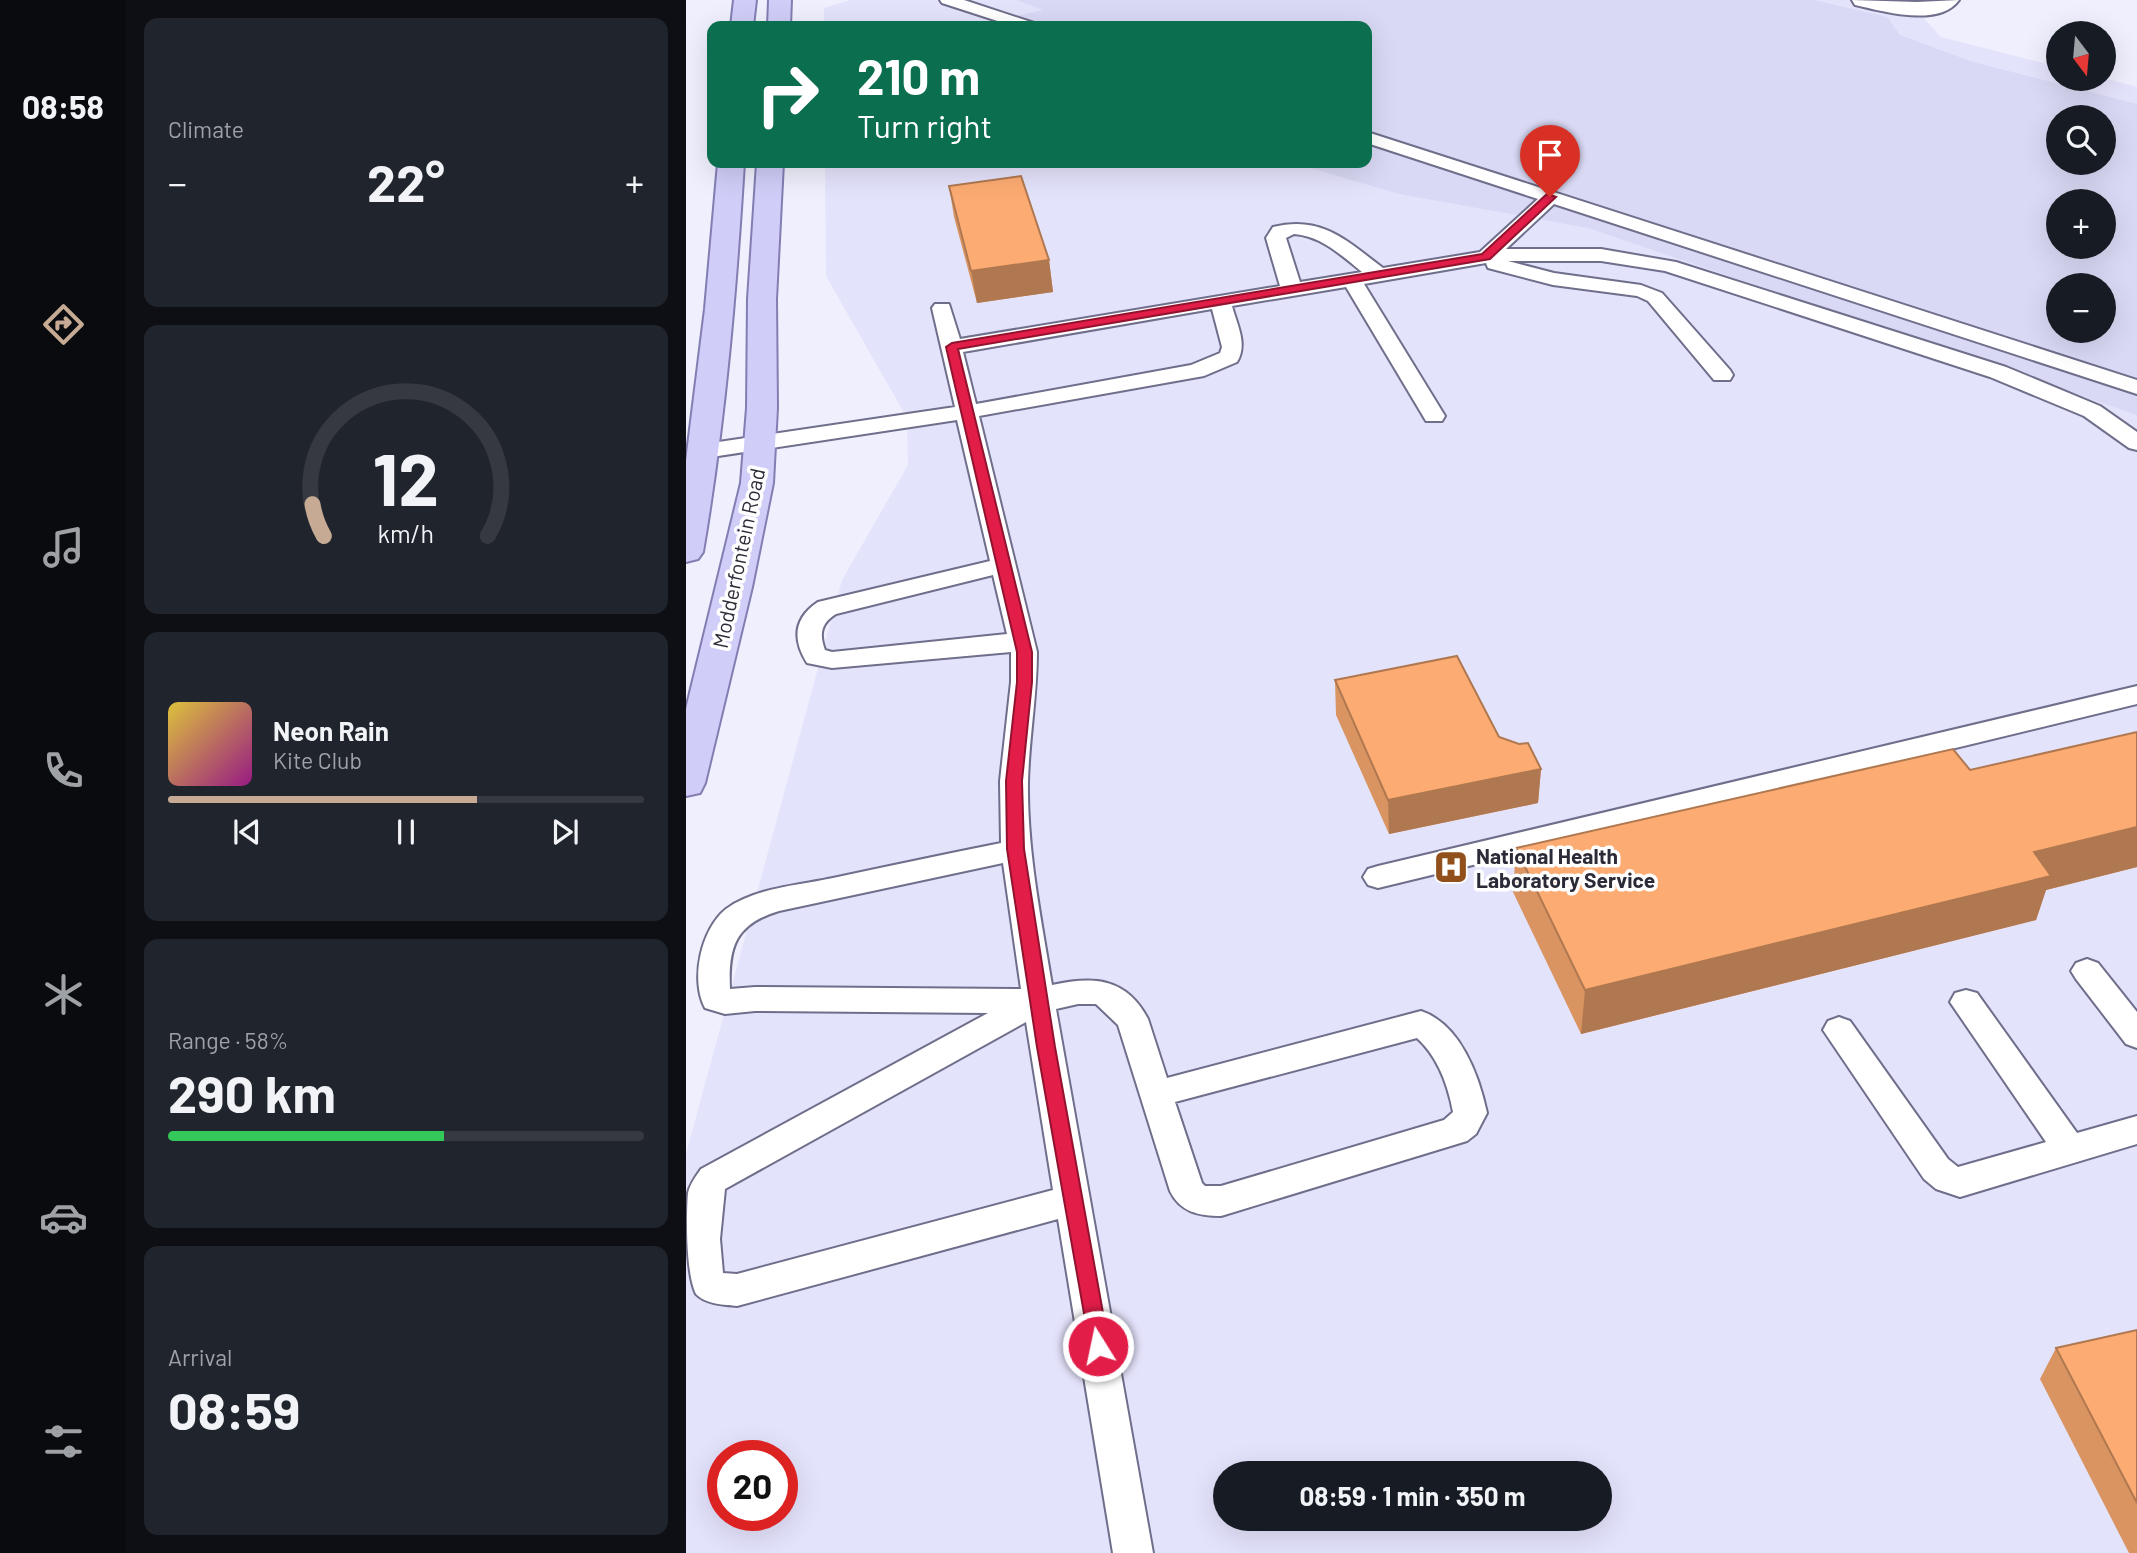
<!DOCTYPE html>
<html lang="en">
<head>
<meta charset="utf-8">
<style>
  body { margin:0; font-family:Barlow,sans-serif; background:#20242c; color:#f1f3f6; height:100vh; display:flex; flex-direction:column; font-size:26px; white-space:nowrap }
  * { box-sizing:border-box; margin:0 }
  p { font-size:23px; color:#9ea1a6 }
  .icon { flex:none; width:38px; height:38px; fill:none; stroke:currentColor; stroke-width:2; stroke-linecap:round; stroke-linejoin:round }
  .map { position:relative; flex:1; overflow:hidden }
  .side { display:flex; flex-direction:column; gap:18px; padding:18px; background:#0d0f14; width:560px }
  .side>* { flex:none }
  .top-card { position:absolute; left:21px; top:21px; width:665px; height:147px; border-radius:14px; box-shadow:0 7px 28px #0002; background:#0b6e4f; color:#fff; overflow:hidden }
  .needle { width:46px; rotate:164deg }
  .controls { position:absolute; left:1360px; top:21px; display:grid; gap:14px }
  .controls a { display:grid; place-items:center; width:70px; height:70px; border-radius:50%; background:#171b24; box-shadow:0 7px 28px #0002; font-size:35px }
  .speed { position:absolute; left:21px; top:1440px; display:flex; gap:14px; font-size:35px; font-weight:700; text-align:center }
  .speed>* { display:grid; place-content:center; width:91px; height:91px; border-radius:50%; background:#171b24; box-shadow:0 7px 28px #0002; line-height:1 }
  .speed .limit { border:10px solid #d22; background:#fff; color:#111 }
  .pin { position:absolute; display:grid; place-items:center; width:60px; height:60px; color:#fff; margin:-72px -30px; border-radius:50% 50% 50% 0; rotate:-45deg; box-shadow:0 0 7px #0007 }
  .pin .icon { rotate:45deg }
  .me { position:absolute; width:77px; margin:-38px; rotate:350deg; stroke-linejoin:round; filter:drop-shadow(0 0 5px #0008) }
  .turn { display:flex; align-items:center; gap:24px; height:147px; padding:0 35px; font-size:32px }
  .turn .icon { width:91px; height:91px; stroke-width:2.5 }
  .turn b { display:block; font-size:49px; line-height:60px }
  .big { font-size:52px; font-weight:700; line-height:1.1 }
  .side .card { flex:1; display:flex; flex-direction:column; justify-content:center; gap:10px; min-width:0; padding:0 24px; border-radius:14px; background:#20242c }
  .side .dial { align-items:center; gap:0 }
  .dial svg { height:182px; overflow:visible; fill:none; stroke:#363941; stroke-width:7; stroke-linecap:round; text-anchor:middle }
  .dial text { fill:#f1f3f6; stroke:none }
  .song { display:flex; align-items:center; gap:21px }
  .cover { width:84px; height:84px; border-radius:10px; background:linear-gradient(135deg,hsl(50 70% 55%),hsl(310 70% 35%)) }
  .played { height:7px; border-radius:4px; background:linear-gradient(90deg,#c6aa93 65%,#363941 65%) }
  .keys { display:flex; justify-content:space-around; direction:ltr }
  .heat { display:flex; justify-content:space-between; align-items:center; font-size:38px; direction:ltr }
  .charge { height:10px; border-radius:5px; background:linear-gradient(90deg,#34c759 58%,#363941 0) }
  .trip { position:absolute; left:527px; top:1461px; width:399px; height:70px; border-radius:35px; background:#171b24; box-shadow:0 7px 28px #0002; font-weight:700; line-height:70px; text-align:center }
  main { display:flex; flex:1; min-height:0 }
  .dock { display:flex; flex-direction:column; width:126px; justify-content:space-around; align-items:center; background:#090b0e; color:#9ea1a6 }
  .dock .icon { width:49px; height:49px }
  .dock .on { color:#c6aa93 }
  .dock b { font-size:32px; color:#f1f3f6 }
  .map>svg:first-child { display:block }
  .built { fill:#e4e3fc; fill-rule:evenodd }
  .green { fill:#dad9f5; fill-rule:evenodd }
  .lines { fill:none; stroke-linecap:round; stroke-linejoin:round }
  .lane-casing { stroke:#6f6e8b; stroke-width:4 }
  .street-casing { stroke:#6f6e8b; stroke-width:4 }
  .primary-casing { stroke:#827eb2; stroke-width:4 }
  .lane { fill:#fff; fill-rule:evenodd }
  .street { fill:#fff; fill-rule:evenodd }
  .primary { fill:#d0cdf8; fill-rule:evenodd }
  .wall { fill:#d99462 }
  .shaded-wall { fill:#b07850 }
  .building { fill:#fcac72; stroke:#b07850; stroke-width:2 }
  .route { fill:#e11d48; stroke:#92132f; stroke-width:2 }
  .labels { text-anchor:middle; dominant-baseline:central; stroke-width:7; stroke-linejoin:round; paint-order:stroke }
  .street-label { font-size:21px; fill:#2b2a37; stroke:#fefefe }
  .poi-label { font-size:21px; font-weight:bold; fill:#2b2a37; stroke:#fefefe; text-anchor:start }
</style>
</head>
<body>
<main>
<nav class="dock">
<b>08:58</b>
<svg class="icon on" aria-label="directions" viewBox="0 0 24 24"><path d="M12 3l9 9-9 9-9-9zM9 14v-3h6M13 9l2 2-2 2"/></svg>
<svg class="icon" aria-label="music" viewBox="0 0 24 24"><path d="M9 18V5l10-2v13"/><circle cx="6" cy="18" r="3"/><circle cx="16" cy="16" r="3"/></svg>
<svg class="icon" aria-label="phone" viewBox="0 0 24 24"><path d="M5 4h4l2 5-3 2q2 4 5 5l2-3 5 2v4C11 20 4 13 5 4z"/></svg>
<svg class="icon" aria-label="climate" viewBox="0 0 24 24"><path d="M12 3v18M4 7l16 10M4 17L20 7"/></svg>
<svg class="icon" aria-label="car" viewBox="0 0 24 24"><path d="M5 17H2v-5l4-1 3-4h7l3 4 3 1v5h-3M9 17h6M6 11h13"/><circle cx="7" cy="17" r="2"/><circle cx="17" cy="17" r="2"/></svg>
<svg class="icon" aria-label="filters" viewBox="0 0 24 24"><path d="M4 7h16M4 17h16"/><circle cx="9" cy="7" r="2"/><circle cx="15" cy="17" r="2"/></svg>
</nav>
<section class="side">
<div class="card"><p>Climate</p>
<div class="heat"><a>−</a><b class="big">22°</b><a>+</a></div>
</div>
<div class="card dial"><svg viewBox="0 0 100 80">
<path d="M14 69A42 42 0 1 1 86 69"/>
<path d="M14 69A42 42 0 0 1 9 55" stroke="#c6aa93"/>
<text x="50" y="56" font-size="32" font-weight="700">12</text>
<text x="50" y="72" font-size="11">km/h</text>
</svg></div>
<div class="card">
<div class="song"><i class="cover"></i><div><b>Neon Rain</b><p>Kite Club</p></div></div>
<div class="played"></div>
<div class="keys"><svg class="icon" aria-label="previous" viewBox="0 0 24 24"><path d="M18 5L8 12l10 7zM5 5v14"/></svg><svg class="icon" aria-label="pause" viewBox="0 0 24 24"><path d="M8 5v14M16 5v14"/></svg><svg class="icon" aria-label="next" viewBox="0 0 24 24"><path d="M6 5l10 7-10 7zM19 5v14"/></svg></div>
</div>
<div class="card"><p>Range · 58%</p><b class="big">290 km</b><div class="charge"></div></div>
<div class="card"><p>Arrival</p><b class="big">08:59</b></div>
</section>
<div class="map">
<svg width="1451" height="1553" viewBox="0 0 1451 1553">
  <rect width="100%" height="100%" fill="#efeffd"/>
  <!-- built -->
  <path class="built" d="M164,0h1017l51,12 23,25 117,30v12l46,-1 33,9v1466h-1451v-399l156,-574 66,-115 -1,-47 -81,-142 -1,-113h542v-137h-543v-18zM1372,117h46v46h-46zM1372,201h46v46h-46zM1372,285h46v46h-46zM37,1456h59v60h-59zM539,1474h375v45h-375z"/>
  <!-- green -->
  <path class="green" d="M330,0h798l73,17 13,18 73,27 164,42v311l-549,-187 -189,-34 -106,-31h74v-137h-395l71,-16zM1372,117h46v46h-46zM1372,201h46v46h-46zM1372,285h46v46h-46z"/>
  <g class="lines">
    <!-- lane casing -->
    <g class="lane-casing">
      <g id="lane">
        <polygon points="254,0 278,0 348,23 350,26 327,26 256,3"/>
        <path d="M681,132l770,248v14l-583,-190 -48,45h95l75,13 330,105 94,39 37,26v18l-8,-2 -45,-32 -94,-39 -325,-106 -64,-10h-93l46,12 87,12 21,8 68,77 3,5 -3,5h-16l-66,-79 -11,-5 -84,-11 -65,-17 -2,-5 -122,21 81,132 -3,5h-16l-80,-134 -114,19c5,19 16,38 5,56l-33,14 -225,40 58,236c0,44 -8,86 -9,130 -1,68 13,136 24,203 41,-9 74,-8 96,34l19,59 254,-67c39,13 58,64 66,102l-11,21 -9,7 -246,75c-22,0 -41,-4 -51,-25l-52,-166 -22,-21h-18l-22,5 97,544h-40l-55,-334 -321,87c-12,-1 -32,-2 -41,-12 -10,-20 -10,-77 -8,-101 2,-9 8,-17 13,-24l287,-156 -233,-2 -30,3 -20,-6c-15,-28 -4,-79 21,-99 28,-21 74,-24 107,-31 56,-12 112,-24 168,-35l-1,-62 11,-99v-30l-179,16 -25,-5c-15,-24 -13,-45 11,-61l172,-41 -33,-141 -252,38 -8,-2 -3,-5 3,-5 8,-2 250,-37 -23,-99 3,-4h14l11,35 320,-53 -14,-48 7,-11c49,-12 74,14 110,41l97,-16 58,-53 -171,-56zM608,234c27,2 47,21 68,38l-62,10 -14,-44zM526,309l10,38 -2,6 -29,12 -215,39 -13,-52zM307,575l14,59 -175,18 -7,-2c-6,-16 -4,-27 11,-36zM317,863l18,126 -266,-2 -25,2c-2,-43 6,-65 49,-78zM340,1022l27,168 -316,84 -14,-1 -3,-34 5,-50zM731,1038c21,19 31,47 36,74l-9,8 -223,66h-16l-3,-3 -27,-81z"/>
        <polygon points="1451,686 1451,704 692,888 682,885 677,877 682,869 692,866"/>
        <polygon points="1401,959 1412,963 1451,1012 1451,1048 1440,1044 1390,979 1385,971 1390,963"/>
        <polygon points="1280,990 1291,993 1391,1133 1451,1116 1451,1144 1274,1197 1250,1189 1238,1179 1137,1030 1142,1021 1153,1017 1164,1021 1262,1159 1272,1167 1360,1142 1264,1002 1269,993"/>
      </g>
    </g>
    <!-- street casing -->
    <g class="street-casing">
      <path id="street" d="M1166,0l65,2 42,-2c-20,28 -77,11 -104,5z"/>
    </g>
    <!-- primary casing -->
    <g class="primary-casing">
      <g id="primary">
        <polygon points="48,0 70,0 67,26 45,26"/>
        <polygon points="83,0 105,0 104,26 82,26"/>
        <path d="M32,163h26c-8,131 -19,260 -41,389l-5,7 -12,3v-101l19,-152z"/>
        <polygon points="71,163 97,163 90,299 91,408 87,483 66,587 19,783 14,793 0,796 0,709 55,483 61,408 62,299"/>
      </g>
    </g>
    <!-- lane -->
    <use href="#lane" class="lane"/>
    <!-- street -->
    <use href="#street" class="street"/>
    <!-- primary -->
    <use href="#primary" class="primary"/>
  </g>
  <!-- wall -->
  <g class="wall">
    <polygon points="263,186 363,260 367,292 291,303 268,217"/>
    <polygon points="649,680 813,737 855,769 852,803 703,834 650,715"/>
    <polygon points="1451,732 1451,867 1360,890 1350,920 895,1034 827,892 830,848 1284,770"/>
    <polygon points="1451,1330 1451,1553 1443,1553 1354,1379 1370,1348"/>
  </g>
  <!-- shaded-wall -->
  <g class="shaded-wall">
    <polygon points="363,260 367,292 291,303 285,271"/>
    <polygon points="855,769 852,803 703,834 702,800"/>
    <polygon points="1451,827 1451,867 1360,890 1350,920 895,1034 899,990 1348,852"/>
  </g>
  <!-- building -->
  <g class="building">
    <polygon points="335,176 363,260 285,271 263,186"/>
    <polygon points="771,656 813,737 833,744 842,743 855,769 702,800 649,680"/>
    <polygon points="1451,732 1451,827 1348,852 1365,876 899,990 830,848 1267,749 1284,770"/>
    <polygon points="1451,1330 1451,1503 1370,1348"/>
  </g>
  <!-- route -->
  <polygon class="route" points="861,194 870,197 804,259 272,349 346,652 346,682 336,781 338,849 369,1047 423,1346 420,1353 412,1356 405,1353 351,1047 321,849 320,781 331,682 331,652 260,347 266,343 796,254"/>
  <!-- icons -->
  <defs>
    <g id="hospital-square" transform="scale(1.75)"><rect x="-9" y="-9" width="18" height="18" rx="4" fill="#91501b" stroke="#fefefe"/><path d="M-5-5h3v3.5h4V-5h3V5h-3V1.5h-4V5h-3Z" fill="#fff"/></g>
  </defs>
  <g fill-rule="evenodd">
    <use href="#hospital-square" x="765" y="867"/>
  </g>
  <g class="labels">
    <!-- street labels -->
    <g class="street-label">
      <text transform="translate(52 558) rotate(-78)">Modderfontein Road</text>
    </g>
    <!-- poi labels -->
    <g class="poi-label">
      <text x="790" y="855">National Health<tspan x="790" dy="24">Laboratory Service</tspan></text>
    </g>
  </g>
</svg>
<div class="controls">
<a><svg class="needle" viewBox="-14 -14 28 28"><path d="M0-13l5 13h-10z" fill="#e53935"/><path d="M0 13l5-13h-10z" fill="#9ea1a6"/></svg></a>
<a><svg class="icon" aria-label="search" viewBox="0 0 24 24"><circle cx="10" cy="10" r="6"/><path d="M15 15l6 6"/></svg></a>
<a>+</a>
<a>−</a>
</div>
<div class="speed"><div class="limit">20</div></div>
<div class="pin" style="left:864px;top:197px;background:#d93025"><svg class="icon" aria-label="arrive" viewBox="0 0 24 24"><path d="M6 21V4h12l-3 4 3 4H6"/></svg></div>
<svg class="me" style="left:412px;top:1346px" viewBox="-20 -20 40 40"><circle r="17" fill="#e11d48" stroke="#fff" stroke-width="3"/><path d="M0-11L8 9 0 5-8 9z" fill="#fff"/></svg>
<div class="trip">08:59 · 1 min · 350 m</div>
<div class="top-card">
<div class="turn"><svg class="icon" aria-label="right" viewBox="0 0 24 24"><path d="M7 20v-9h11M14 6l5 5-5 5"/></svg><div><b>210 m</b>Turn right</div></div>
</div>
</div>
</main>
</body>
</html>
